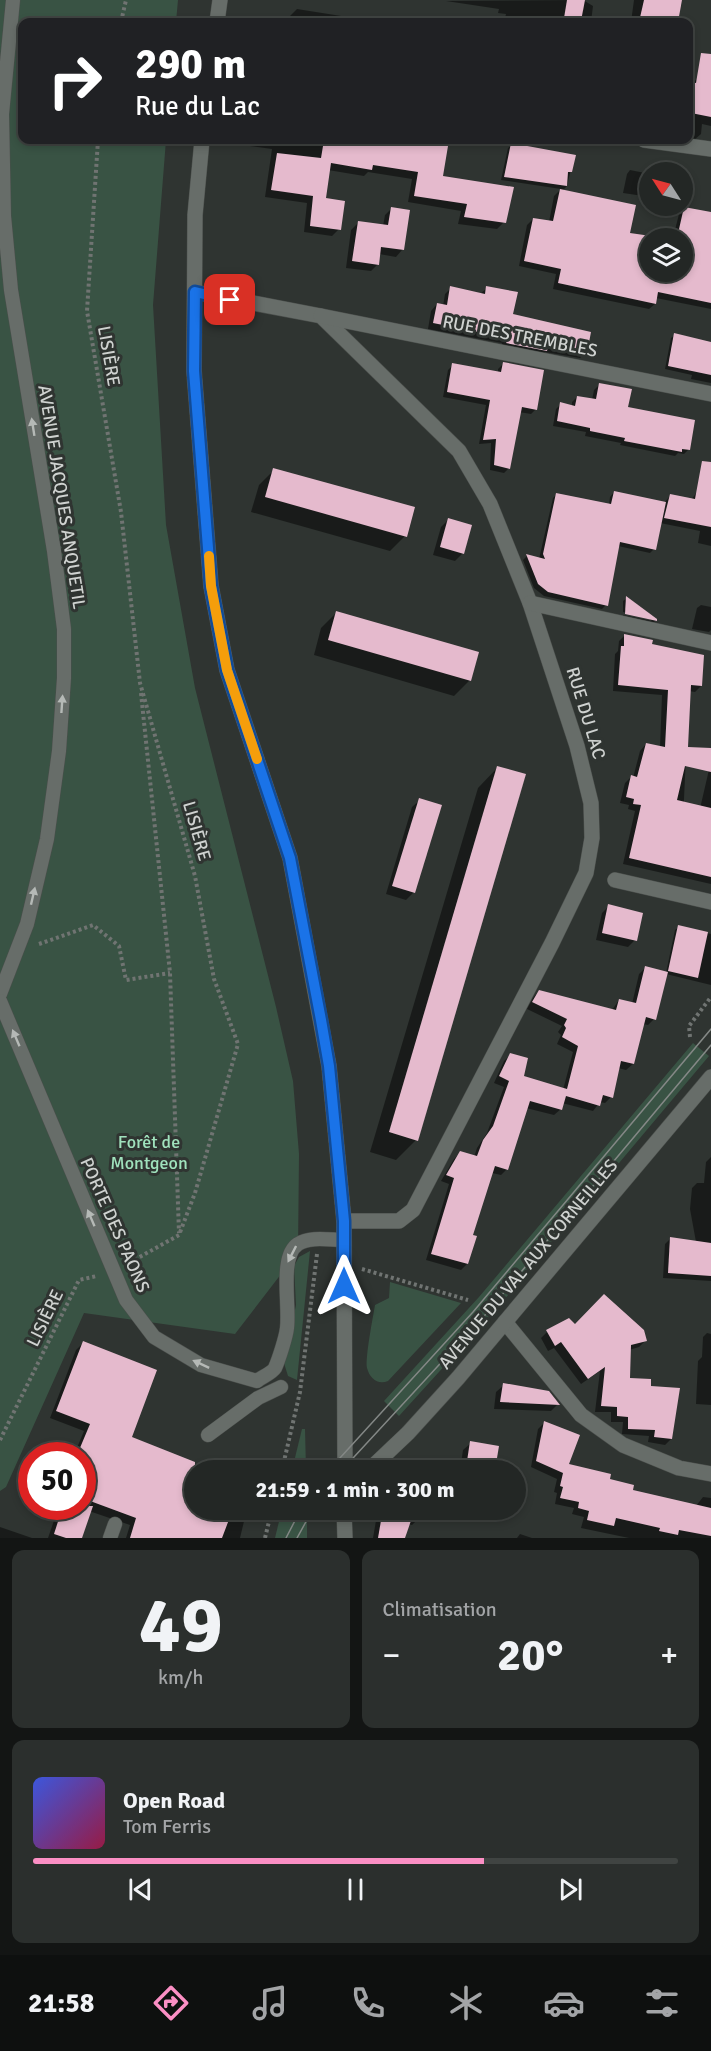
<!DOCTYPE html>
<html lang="fr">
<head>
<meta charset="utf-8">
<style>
  body { margin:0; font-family:Signika,sans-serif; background:#2b2f2d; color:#f1f3f6; height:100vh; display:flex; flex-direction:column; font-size:22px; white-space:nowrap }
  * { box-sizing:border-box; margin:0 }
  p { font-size:20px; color:#a3a5a7 }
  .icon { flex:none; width:33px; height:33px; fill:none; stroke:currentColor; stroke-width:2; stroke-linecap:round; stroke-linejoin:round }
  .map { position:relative; height:1538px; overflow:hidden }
  .details { display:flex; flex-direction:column; gap:12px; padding:12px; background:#131514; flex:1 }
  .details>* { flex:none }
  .banner { position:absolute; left:18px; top:18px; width:675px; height:126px; border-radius:12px; box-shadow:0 3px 9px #0003,0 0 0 2px #404442; background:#202124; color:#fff; overflow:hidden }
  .needle { width:39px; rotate:306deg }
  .buttons { position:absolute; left:639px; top:162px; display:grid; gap:12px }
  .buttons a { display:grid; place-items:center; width:54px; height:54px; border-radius:50%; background:#232725; box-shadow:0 3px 9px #0003,0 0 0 2px #404442; font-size:30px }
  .speed { position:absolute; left:18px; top:1442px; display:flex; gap:12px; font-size:30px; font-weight:700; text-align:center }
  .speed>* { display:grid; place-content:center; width:78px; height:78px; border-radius:50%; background:#232725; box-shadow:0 3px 9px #0003,0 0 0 2px #404442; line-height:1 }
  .speed .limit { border:9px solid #d22; background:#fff; color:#111 }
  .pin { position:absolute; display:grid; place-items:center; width:51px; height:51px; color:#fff; margin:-26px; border-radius:12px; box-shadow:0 3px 9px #0006 }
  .me { position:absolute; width:66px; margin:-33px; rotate:0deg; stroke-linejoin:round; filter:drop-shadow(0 0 4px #0008) }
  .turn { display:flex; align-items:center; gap:21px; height:126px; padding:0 18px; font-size:27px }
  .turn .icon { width:78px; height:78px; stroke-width:2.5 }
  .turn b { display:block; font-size:42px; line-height:51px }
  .big { font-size:45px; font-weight:800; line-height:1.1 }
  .details .tile { flex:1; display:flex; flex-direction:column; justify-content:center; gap:9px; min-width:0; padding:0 21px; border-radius:12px; background:#2b2f2d }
  .details .dial { align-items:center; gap:0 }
  .dial b { font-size:78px; line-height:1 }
  .song { display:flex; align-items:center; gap:18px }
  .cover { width:72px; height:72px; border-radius:9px; background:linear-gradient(135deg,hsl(230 70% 55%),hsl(340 70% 35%)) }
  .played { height:6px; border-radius:3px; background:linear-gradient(90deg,#fb8fc4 70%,#404442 70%) }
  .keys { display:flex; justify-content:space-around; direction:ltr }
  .heat { display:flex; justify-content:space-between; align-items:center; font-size:33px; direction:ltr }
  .details .tiles { flex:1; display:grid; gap:12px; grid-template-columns:1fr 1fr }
  .tile:last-child { grid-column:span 2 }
  .trip { position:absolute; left:184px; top:1460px; width:342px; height:60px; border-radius:30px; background:#232725; box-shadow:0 3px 9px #0003,0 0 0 2px #404442; font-weight:800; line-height:60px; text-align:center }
  .tabs { display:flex; height:96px; justify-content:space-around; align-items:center; background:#0e100f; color:#a3a5a7 }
  .tabs .icon { width:42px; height:42px }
  .tabs .selected { color:#fb8fc4 }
  .tabs b { font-size:27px; color:#f1f3f6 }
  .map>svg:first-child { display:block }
  .green { fill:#395344 }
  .shadow { fill:#0007 }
  .building { fill:#e5bacd }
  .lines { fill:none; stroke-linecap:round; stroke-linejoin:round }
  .service-casing { stroke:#4b4f4c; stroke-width:15 }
  .minor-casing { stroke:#4b4f4c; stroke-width:16 }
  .tertiary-casing { stroke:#4b4f4c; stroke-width:16 }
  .secondary-casing { stroke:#4b4f4c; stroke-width:16 }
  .path { stroke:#707472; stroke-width:4; stroke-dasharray:3 3; stroke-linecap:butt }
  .service { stroke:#676d69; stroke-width:14 }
  .minor { stroke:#676d69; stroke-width:15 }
  .tertiary { stroke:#676d69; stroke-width:15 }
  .secondary { stroke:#676d69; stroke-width:15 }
  .tram { stroke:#848886; stroke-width:1.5 }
  .oneway { fill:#b5b9b6 }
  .route-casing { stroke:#114b97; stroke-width:15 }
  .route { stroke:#1a73e8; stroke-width:10 }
  .slow { stroke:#f59e0b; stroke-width:10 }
  .labels { text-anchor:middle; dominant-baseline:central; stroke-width:6; stroke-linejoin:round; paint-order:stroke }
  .street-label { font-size:18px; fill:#cfd2d0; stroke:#2f3431 }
  .park-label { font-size:18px; fill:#a0e2bd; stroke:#2f3431 }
</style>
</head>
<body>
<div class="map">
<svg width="711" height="1538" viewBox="0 0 711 1538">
  <rect width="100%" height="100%" fill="#2f3431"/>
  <!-- green -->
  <g class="green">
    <polygon points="0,0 178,0 176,22 22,22 22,140 166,140 153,305 166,525 195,688 276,1007 293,1081 299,1154 298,1252 235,1334 84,1313 6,1487 0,1491"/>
    <polygon points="693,1043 709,1056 498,1307 399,1416 384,1401 479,1297"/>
    <polygon points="310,1251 297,1380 288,1376 284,1363 296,1305 294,1266 299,1257"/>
    <path d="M390,1282l71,21 -73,78c-10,4 -18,-2 -21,-13 -2,-10 6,-51 8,-63l14,-7z"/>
    <polygon points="302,1429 305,1429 306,1470 292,1470"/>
    <polygon points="282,1509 307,1509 307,1538 275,1538"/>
  </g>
  <!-- shadow -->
  <g class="shadow">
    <polygon points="583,0 593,6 591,22 504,22 506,14 498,13 499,9 446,1"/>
    <polygon points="634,0 681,0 677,19 688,23 631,22"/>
    <polygon points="297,9 379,22 289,22 290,16"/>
    <polygon points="688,79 711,83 711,126 702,124 701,134 694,140 688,139"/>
    <polygon points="251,140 421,140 447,144 441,178 504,222 497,229 458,224 461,211 408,202 412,179 368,172 364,176 328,170 324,199 339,229 332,236 304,232 307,203 265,197 272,149 250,146"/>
    <polygon points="512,145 574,156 567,186 562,191 629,234 656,238 650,238 650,272 682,272 682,238 673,238 679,214 684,208 711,214 711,309 656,298 655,304 649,309 553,289 556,274 519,266 527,225 533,219 549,222 554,196 561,189 501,180 508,148"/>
    <polygon points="659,169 677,171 677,172 655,172"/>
    <polygon points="630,170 650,174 650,197 623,193 627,174"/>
    <polygon points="392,208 402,250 396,257 379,254 378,264 371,271 346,268 351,230 358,223 383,226 385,215"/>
    <polygon points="451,288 480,294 487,288 512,315 586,352 580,358 545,352 540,357 501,349 502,343 428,329 431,311 437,304 443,306 445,294"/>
    <polygon points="675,335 711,343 711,383 691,379 692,375 665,369 671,338"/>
    <polygon points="503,364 536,409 531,414 519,412 509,468 504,473 490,470 491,443 479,444 486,405 443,397 448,370 453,365 498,373 498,369"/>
    <polygon points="599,385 627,408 689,449 684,454 678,453 675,456 620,445 621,443 585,436 586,432 553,426 556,409 561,404 572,406 572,402 577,397 592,400 594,390"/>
    <polygon points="274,470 405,536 390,551 251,512 259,485"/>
    <polygon points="614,492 664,503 670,496 691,500 697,492 711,495 711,546 698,543 700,531 660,523 654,549 650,553 618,546 606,605 602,609 544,596 534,588 523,560 527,556 539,559 553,498 557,494 609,505 610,497"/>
    <polygon points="449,519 463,553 455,561 433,555 441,527"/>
    <polygon points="627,598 656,620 652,624 623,617 623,615 652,621 648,618 623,612 623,601"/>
    <polygon points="701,605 711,607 711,630 709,632 692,629 697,608"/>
    <polygon points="336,613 477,653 469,681 454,696 314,655 321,628"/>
    <polygon points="625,635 650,645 701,686 695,692 689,691 682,842 692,843 711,761 711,884 623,864 635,811 628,809 629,805 620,803 625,783 631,777 633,778 640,751 646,744 660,748 662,695 613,691 615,654 618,651 619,641"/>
    <polygon points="498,767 416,1140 396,1160 370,1152 478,788"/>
    <polygon points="420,800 414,892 406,900 386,894 412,807"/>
    <polygon points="609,906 635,940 628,947 596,940 602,913"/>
    <polygon points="679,927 711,934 711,985 666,974 654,1019 648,1025 643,1024 633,1064 626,1070 618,1068 611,1097 605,1103 600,1102 593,1111 562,1103 561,1109 554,1115 526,1108 507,1169 501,1175 492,1173 471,1236 467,1264 461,1270 426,1260 449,1184 441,1181 454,1159 460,1153 474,1157 477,1148 487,1133 504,1087 494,1083 504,1061 511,1054 522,1077 563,1090 573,1052 557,1044 561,1035 558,1032 562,1026 527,1009 533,998 539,991 612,1010 619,1000 632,1004 639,974 645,968 666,973 675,930"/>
    <polygon points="711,1157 711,1281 663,1278 665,1244 670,1239 696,1242 690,1209 692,1188 697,1183 704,1183 706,1162"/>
    <polygon points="568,1319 575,1326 645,1341 639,1347 629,1350 629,1380 650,1387 671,1439 665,1445 648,1442 649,1436 622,1434 623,1422 611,1422 611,1412 595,1412 600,1371 581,1384 554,1348 548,1351 541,1338 547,1332"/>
    <polygon points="707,1333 711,1334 711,1405 696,1404 698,1361 702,1357 703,1337"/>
    <polygon points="83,1343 130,1438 210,1470 195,1470 195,1509 247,1509 240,1538 126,1538 130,1525 89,1511 80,1538 48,1538 59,1506 82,1506 82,1455 74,1455 84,1431 50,1418 76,1350"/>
    <polygon points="504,1385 558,1404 551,1411 494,1409 496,1392"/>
    <polygon points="544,1423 567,1465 632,1491 696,1506 703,1497 711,1498 711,1538 629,1538 581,1528 584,1517 572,1514 574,1508 555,1504 557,1493 554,1492 557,1479 531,1467 538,1429"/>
    <polygon points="471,1443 497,1447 493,1470 460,1470 463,1450"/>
    <polygon points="378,1509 420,1509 419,1518 412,1525 408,1524 404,1538 373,1538"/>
    <polygon points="0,1527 32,1538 0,1538"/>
    <polygon points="520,1534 532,1538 517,1538"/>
  </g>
  <!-- building -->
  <g class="building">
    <polygon points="567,0 585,0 581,21 564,18"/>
    <polygon points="644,0 682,0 678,22 639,22"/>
    <polygon points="701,53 711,54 711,117 691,113 693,100 688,100 688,82 696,83"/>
    <polygon points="324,140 363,140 390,143 391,140 449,140 443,176 514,187 506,223 464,217 467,204 414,196 418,172 373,165 372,170 331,163 326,198 345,201 341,230 310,226 313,196 271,190 277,153 321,158"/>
    <polygon points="511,143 576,155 572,172 568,172 567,186 504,177"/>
    <polygon points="560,189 636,205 630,233 665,238 650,238 650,272 682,272 682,238 677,238 684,207 711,212 711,303 658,292 656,304 558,283 561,269 524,261 533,218 553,221"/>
    <polygon points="391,207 410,210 404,250 381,247 379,265 352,261 358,221 388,225"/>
    <polygon points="450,286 485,294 486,286 518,292 513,314 591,332 587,353 548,346 547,351 506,343 508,338 433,323 437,303 447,305"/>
    <polygon points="674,333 711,342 711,375 668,366"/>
    <polygon points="503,362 544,370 537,410 522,407 510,469 494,465 496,439 483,440 490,400 447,392 452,363 501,372"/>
    <polygon points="599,383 632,389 628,407 695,420 690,450 682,449 682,452 624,441 625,438 590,431 590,428 557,421 560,402 575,406 577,396 596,399"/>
    <polygon points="702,461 711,462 711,527 664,518 670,494 695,499"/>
    <polygon points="273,468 415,507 407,537 265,497"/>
    <polygon points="614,491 666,502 656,550 620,542 608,606 548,592 538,584 526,554 545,559 543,554 556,493 611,504"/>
    <polygon points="448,518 472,525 464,554 440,547"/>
    <polygon points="626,596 657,619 657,621 625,614"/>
    <polygon points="336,611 479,652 471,681 328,640"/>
    <polygon points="624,634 653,640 652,644 704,655 702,686 691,685 688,747 711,748 711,772 685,766 677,800 711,808 711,877 629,858 641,805 633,804 634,799 626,797 631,775 637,777 646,743 665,747 668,690 618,685 621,646 624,646"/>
    <polygon points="497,766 526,774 418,1141 389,1132"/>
    <polygon points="419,798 442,805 415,893 392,886"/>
    <polygon points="608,904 643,913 637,941 602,933"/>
    <polygon points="678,925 708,932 698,978 668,971"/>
    <polygon points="645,966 668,972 656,1020 646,1017 634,1064 621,1061 613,1098 603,1095 600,1106 566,1096 562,1110 530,1101 508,1170 495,1166 473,1235 477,1236 468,1264 431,1254 454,1178 446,1175 460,1151 477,1156 483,1140 493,1126 509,1081 499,1076 510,1053 528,1058 524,1076 567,1089 578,1046 562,1037 566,1028 564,1025 567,1019 532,1002 539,990 616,1010 619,999 636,1003"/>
    <polygon points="670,1237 711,1243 711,1276 668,1273"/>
    <polygon points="604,1294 644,1330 647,1341 631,1345 630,1378 651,1379 651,1386 680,1388 672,1439 654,1437 655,1430 628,1429 628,1417 617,1416 617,1407 601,1406 605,1367 588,1379 561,1342 555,1346 546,1330 569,1318 575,1324"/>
    <polygon points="83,1341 157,1370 132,1437 195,1462 195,1509 233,1509 222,1538 130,1538 136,1518 82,1498 82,1455 77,1455 90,1424 56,1411"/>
    <polygon points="503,1383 549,1391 560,1405 500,1402"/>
    <polygon points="544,1421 580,1435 569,1464 611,1474 610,1479 634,1485 633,1490 711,1508 711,1536 679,1530 678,1535 659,1531 660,1528 616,1518 614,1526 587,1520 589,1511 578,1508 579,1502 560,1498 563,1487 560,1486 563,1473 536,1461"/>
    <polygon points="470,1441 499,1446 495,1470 466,1468"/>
    <polygon points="63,1506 93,1506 82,1538 66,1538 54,1534"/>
    <polygon points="383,1509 415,1509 405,1538 378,1538"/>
  </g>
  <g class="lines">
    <!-- service casing -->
    <g class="service-casing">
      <g id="service">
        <polyline points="0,994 27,924 47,839 59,751 64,678 64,629 54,551 11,290 4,216 2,114 13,0"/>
        <path d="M0,1001l126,299 28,37 47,28 56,16c5,-4 15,-8 18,-13 4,-9 11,-31 12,-40 3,-22 -8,-72 11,-84 12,-8 32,-4 46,-4"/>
        <polyline points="208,1435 258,1398 281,1387"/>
        <polyline points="110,1538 115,1524"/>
      </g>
    </g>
    <!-- minor casing -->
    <g class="minor-casing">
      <g id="minor">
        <polyline points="644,140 711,149"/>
        <polyline points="195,292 321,316 459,451 490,504 530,603 577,746 591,803 592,838 586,873 552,943 413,1210 399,1221 344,1221"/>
        <polyline points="321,316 711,394"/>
        <polyline points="530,603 711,643"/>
        <polyline points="615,880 711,902"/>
        <polyline points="505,1322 581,1415 623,1445 679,1468 711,1474"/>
      </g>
    </g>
    <!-- tertiary casing -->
    <g class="tertiary-casing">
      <polyline id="tertiary" points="369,1470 408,1433 458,1378 711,1077"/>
    </g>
    <!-- secondary casing -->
    <g class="secondary-casing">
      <g id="secondary">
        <polyline points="217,22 220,0"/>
        <polyline points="202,140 195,215 194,371 211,586 227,670 290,858 329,1066 344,1221 345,1470"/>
        <polyline points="344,1509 345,1538"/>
      </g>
    </g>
    <!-- path -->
    <g class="path">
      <polyline points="121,22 126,0"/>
      <polyline points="98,140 87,311 121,512 140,683 195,876 214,979 238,1044 195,1193 179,1235 129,1263"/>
      <polyline points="141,693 170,973 179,1233"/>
      <polyline points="39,944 93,925 119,946 126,980 170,973"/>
      <polyline points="690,1037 689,1026 711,997"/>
      <polyline points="362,1269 468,1300"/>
      <polyline points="0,1440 79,1280 97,1276"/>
      <polyline points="282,1470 300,1392 317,1254"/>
      <polyline points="265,1538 272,1509"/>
    </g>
    <!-- service -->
    <use href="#service" class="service"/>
    <!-- minor -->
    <use href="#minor" class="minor"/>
    <!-- tertiary -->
    <use href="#tertiary" class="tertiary"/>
    <!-- secondary -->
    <use href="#secondary" class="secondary"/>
    <!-- tram -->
    <g class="tram">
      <polyline points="329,1470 473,1312 711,1029"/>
      <polyline points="342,1470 485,1315 711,1045"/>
      <polyline points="286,1538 301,1509"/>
      <polyline points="297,1538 313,1509"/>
    </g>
  </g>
  <!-- one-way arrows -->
  <defs><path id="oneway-solid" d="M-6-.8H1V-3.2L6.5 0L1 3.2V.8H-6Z" transform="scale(1.5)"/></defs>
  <g class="oneway">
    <use href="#oneway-solid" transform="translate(33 427) rotate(-99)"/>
    <use href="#oneway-solid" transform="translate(62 704) rotate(-86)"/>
    <use href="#oneway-solid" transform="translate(33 896) rotate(-77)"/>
    <use href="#oneway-solid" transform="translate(16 1038) rotate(-113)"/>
    <use href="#oneway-solid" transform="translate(91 1218) rotate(-113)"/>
    <use href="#oneway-solid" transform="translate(292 1254) rotate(117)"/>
    <use href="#oneway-solid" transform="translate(201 1364) rotate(-155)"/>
  </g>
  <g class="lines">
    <!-- route casing -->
    <g class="route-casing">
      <polyline id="route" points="230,300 195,292 194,371 211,586 227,670 290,858 321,1020 329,1066 344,1221 344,1286"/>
    </g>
    <!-- route -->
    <use href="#route" class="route"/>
    <!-- slow -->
    <polyline class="slow" points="209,556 211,586 227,670 257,759"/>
  </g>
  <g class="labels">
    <!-- street labels -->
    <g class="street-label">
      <text transform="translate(520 336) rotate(11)">RUE DES TREMBLES</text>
      <text transform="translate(109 356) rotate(80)">LISIÈRE</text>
      <text transform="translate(62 497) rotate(81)">AVENUE JACQUES ANQUETIL</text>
      <text transform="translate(586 713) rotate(73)">RUE DU LAC</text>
      <text transform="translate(197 831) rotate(74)">LISIÈRE</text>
      <text transform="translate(115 1225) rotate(66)">PORTE DES PAONS</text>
      <text transform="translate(528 1264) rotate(-50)">AVENUE DU VAL AUX CORNEILLES</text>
      <text transform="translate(45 1318) rotate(-64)">LISIÈRE</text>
    </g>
    <!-- park labels -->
    <g class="park-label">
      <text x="149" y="1142">Forêt de<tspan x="149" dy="21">Montgeon</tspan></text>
    </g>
  </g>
</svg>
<div class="buttons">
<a><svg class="needle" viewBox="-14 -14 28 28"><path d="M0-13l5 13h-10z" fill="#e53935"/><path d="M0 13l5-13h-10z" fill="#a3a5a7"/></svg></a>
<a><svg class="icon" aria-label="layers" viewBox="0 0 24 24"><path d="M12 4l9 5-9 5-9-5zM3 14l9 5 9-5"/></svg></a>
</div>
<div class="speed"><div class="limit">50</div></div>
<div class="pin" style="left:230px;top:300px;background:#d93025"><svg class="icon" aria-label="arrive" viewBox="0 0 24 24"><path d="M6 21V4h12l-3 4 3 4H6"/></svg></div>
<svg class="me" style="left:344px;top:1286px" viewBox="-20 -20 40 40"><path d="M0-17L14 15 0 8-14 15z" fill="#1a73e8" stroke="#fff" stroke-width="4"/></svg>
<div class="trip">21:59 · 1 min · 300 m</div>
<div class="banner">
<div class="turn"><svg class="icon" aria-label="right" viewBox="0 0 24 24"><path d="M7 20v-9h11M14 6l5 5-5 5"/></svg><div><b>290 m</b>Rue du Lac</div></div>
</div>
</div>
<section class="details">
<div class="tiles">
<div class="tile dial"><b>49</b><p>km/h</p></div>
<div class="tile"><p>Climatisation</p>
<div class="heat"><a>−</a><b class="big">20°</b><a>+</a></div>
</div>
<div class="tile">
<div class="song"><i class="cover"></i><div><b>Open Road</b><p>Tom Ferris</p></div></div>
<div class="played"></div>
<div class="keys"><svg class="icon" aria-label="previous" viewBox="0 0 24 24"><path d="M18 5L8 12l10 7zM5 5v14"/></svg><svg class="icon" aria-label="pause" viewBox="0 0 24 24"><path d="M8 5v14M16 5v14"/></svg><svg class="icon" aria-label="next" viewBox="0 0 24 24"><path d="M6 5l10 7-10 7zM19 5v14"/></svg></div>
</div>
</div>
</section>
<nav class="tabs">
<b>21:58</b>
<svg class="icon selected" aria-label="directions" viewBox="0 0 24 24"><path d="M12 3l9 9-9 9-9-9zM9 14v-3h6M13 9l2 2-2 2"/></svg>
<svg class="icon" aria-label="music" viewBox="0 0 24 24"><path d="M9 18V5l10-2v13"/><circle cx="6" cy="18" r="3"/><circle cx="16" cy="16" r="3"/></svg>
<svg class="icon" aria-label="phone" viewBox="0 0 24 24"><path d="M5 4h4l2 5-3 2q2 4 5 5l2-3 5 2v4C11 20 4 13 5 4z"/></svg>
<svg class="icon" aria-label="climate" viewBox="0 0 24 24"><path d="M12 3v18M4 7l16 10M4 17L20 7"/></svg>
<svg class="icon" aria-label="car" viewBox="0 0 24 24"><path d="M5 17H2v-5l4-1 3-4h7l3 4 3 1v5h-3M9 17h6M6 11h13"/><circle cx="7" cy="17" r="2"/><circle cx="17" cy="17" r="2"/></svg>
<svg class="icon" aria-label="filters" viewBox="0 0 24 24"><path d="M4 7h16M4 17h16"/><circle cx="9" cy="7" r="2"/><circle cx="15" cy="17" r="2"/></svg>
</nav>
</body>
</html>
